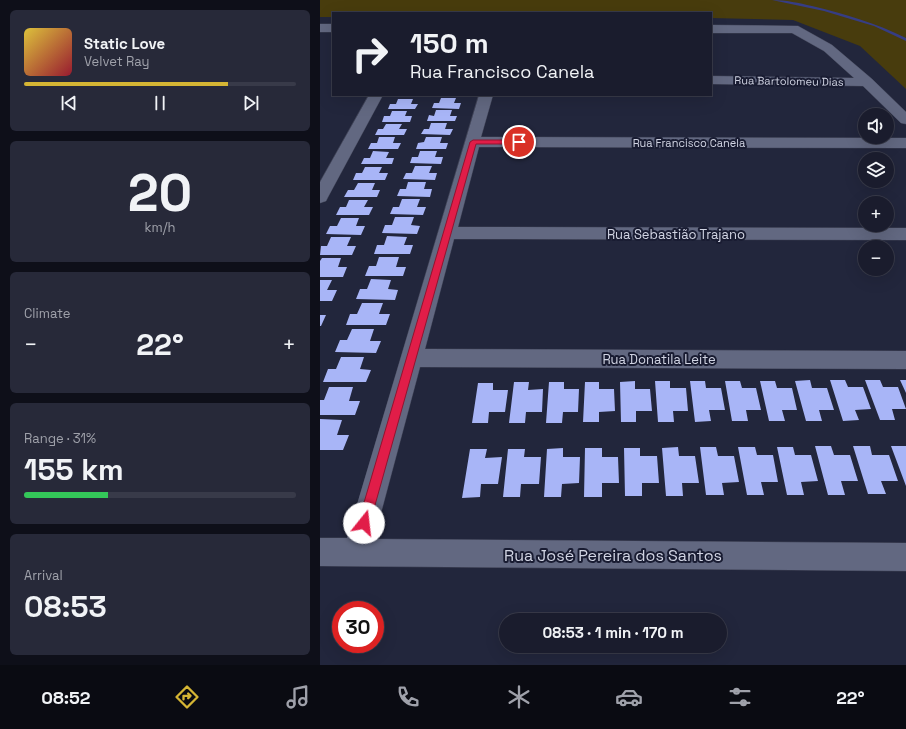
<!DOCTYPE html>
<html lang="en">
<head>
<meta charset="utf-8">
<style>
  body { margin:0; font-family:"Space Grotesk",sans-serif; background:#272939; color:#f1f3f6; height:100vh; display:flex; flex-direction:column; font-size:15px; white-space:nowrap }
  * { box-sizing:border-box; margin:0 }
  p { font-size:13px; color:#9fa1aa }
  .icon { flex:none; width:22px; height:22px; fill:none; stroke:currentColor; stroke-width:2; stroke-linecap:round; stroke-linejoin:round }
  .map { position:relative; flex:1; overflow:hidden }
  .drawer { display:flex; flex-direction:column; gap:10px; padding:10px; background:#0e0f19; width:320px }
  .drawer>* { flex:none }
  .top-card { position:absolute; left:12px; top:12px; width:380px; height:84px; border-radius:0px; box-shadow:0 4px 16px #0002,0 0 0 1px #383a49; background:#1a1c2d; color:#f1f3f6; overflow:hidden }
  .controls { position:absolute; left:538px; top:108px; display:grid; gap:8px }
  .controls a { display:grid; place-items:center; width:36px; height:36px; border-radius:50%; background:#1a1c2d; box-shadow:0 4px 16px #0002,0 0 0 1px #383a49; font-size:20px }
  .speed { position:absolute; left:12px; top:601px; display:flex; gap:8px; font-size:20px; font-weight:700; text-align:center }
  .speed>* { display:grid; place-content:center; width:52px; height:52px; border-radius:50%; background:#1a1c2d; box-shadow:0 4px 16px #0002,0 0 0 1px #383a49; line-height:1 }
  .speed .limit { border:6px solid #d22; background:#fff; color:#111 }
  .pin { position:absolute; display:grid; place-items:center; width:34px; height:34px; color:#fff; margin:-17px; border:2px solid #fff; border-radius:50%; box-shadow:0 1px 4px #0007 }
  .me { position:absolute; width:44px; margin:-22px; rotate:16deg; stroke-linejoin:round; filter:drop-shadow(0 0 3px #0008) }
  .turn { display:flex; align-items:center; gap:14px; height:84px; padding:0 12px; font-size:18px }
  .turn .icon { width:52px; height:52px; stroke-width:2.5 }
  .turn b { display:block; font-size:28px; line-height:34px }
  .big { font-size:30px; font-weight:800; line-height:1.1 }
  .drawer .tile { flex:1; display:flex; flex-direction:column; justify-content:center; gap:6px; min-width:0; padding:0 14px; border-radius:6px; background:#272939 }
  .drawer .dial { align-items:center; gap:0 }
  .dial b { font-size:52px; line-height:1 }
  .song { display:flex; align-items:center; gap:12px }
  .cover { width:48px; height:48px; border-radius:6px; background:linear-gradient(135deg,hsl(50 70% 55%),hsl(350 70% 35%)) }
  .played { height:4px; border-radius:2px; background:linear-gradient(90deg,#d5b534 75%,#383a49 75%) }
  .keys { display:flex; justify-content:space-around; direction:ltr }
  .heat { display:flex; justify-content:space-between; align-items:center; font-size:22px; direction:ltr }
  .charge { height:6px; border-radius:3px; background:linear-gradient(90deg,#34c759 31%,#383a49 0) }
  .trip { position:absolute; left:179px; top:613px; width:228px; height:40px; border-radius:20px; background:#1a1c2d; box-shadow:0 4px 16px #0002,0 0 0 1px #383a49; font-weight:800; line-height:40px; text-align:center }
  .tab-bar { display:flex; height:64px; justify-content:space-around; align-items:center; background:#0a0b12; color:#9fa1aa }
  .tab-bar .icon { width:28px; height:28px }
  .tab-bar .active { color:#d5b534 }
  .tab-bar b { font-size:18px; color:#f1f3f6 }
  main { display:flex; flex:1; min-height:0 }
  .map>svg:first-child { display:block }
  .green { fill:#483c0d }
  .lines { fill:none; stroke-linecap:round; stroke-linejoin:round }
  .stream { fill:#363d84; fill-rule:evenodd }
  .building { fill:#a8b5f7 }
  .street-casing { stroke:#3f4255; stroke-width:1 }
  .street { fill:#626881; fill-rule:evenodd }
  .route { fill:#e11d48; stroke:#92132f }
  .labels { text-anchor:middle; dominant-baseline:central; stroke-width:4; stroke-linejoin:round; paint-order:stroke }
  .far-street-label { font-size:11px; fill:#d1d4e3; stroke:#191c32 }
  .street-label { font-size:13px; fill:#d1d4e3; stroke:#191c32 }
  .near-street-label { font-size:16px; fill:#d1d4e3; stroke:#191c32 }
</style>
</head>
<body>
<main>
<section class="drawer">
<div class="tile">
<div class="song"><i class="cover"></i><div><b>Static Love</b><p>Velvet Ray</p></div></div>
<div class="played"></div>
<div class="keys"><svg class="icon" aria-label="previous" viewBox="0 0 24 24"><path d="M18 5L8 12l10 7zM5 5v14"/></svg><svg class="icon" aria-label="pause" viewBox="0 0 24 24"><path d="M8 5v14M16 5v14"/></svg><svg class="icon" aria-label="next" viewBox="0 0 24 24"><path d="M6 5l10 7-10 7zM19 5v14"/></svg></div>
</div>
<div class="tile dial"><b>20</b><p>km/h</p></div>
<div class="tile"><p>Climate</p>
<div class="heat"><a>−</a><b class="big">22°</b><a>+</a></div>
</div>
<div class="tile"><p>Range · 31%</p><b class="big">155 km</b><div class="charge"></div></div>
<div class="tile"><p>Arrival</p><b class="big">08:53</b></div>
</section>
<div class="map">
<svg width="586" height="665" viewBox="0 0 586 665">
  <rect width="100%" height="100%" fill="#22263c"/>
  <!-- green -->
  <polygon class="green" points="0,0 586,0 586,89 540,46 473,20 391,18 391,13 13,13 13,17 0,17"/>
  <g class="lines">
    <!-- stream -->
    <path class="stream" d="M452,0c14,0 27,3 40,6 33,8 64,17 94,32v3l-32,-15 -17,-5 -33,-10z"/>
  </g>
  <!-- building -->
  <g class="building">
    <polygon points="75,95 102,95 101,97 74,97"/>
    <polygon points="115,95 144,95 143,97 115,96"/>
    <polygon points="121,98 136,98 134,103 141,103 139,109 112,108 114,103 119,103"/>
    <polygon points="78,99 93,99 91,104 98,104 95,109 68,109 70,104 76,104"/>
    <polygon points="116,110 132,110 130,116 137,116 135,121 107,121 109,115 114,116"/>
    <polygon points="72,111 87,111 85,116 92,116 90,122 62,122 64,116 70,116"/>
    <polygon points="111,123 127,123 125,129 133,129 130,135 101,134 104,129 109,129"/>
    <polygon points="66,124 82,124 79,129 87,129 84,135 55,135 58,129 63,129"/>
    <polygon points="59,137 75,137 73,143 81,143 78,149 48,149 51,143 57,143"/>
    <polygon points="106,137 122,137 120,143 128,143 126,149 96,149 98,143 104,142"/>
    <polygon points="53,151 69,152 66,158 74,158 72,164 41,164 44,158 50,158"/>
    <polygon points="100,151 117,151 115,157 123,157 121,164 90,163 92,157 98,157"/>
    <polygon points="95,166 112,166 109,173 117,173 115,180 83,179 86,173 92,173"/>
    <polygon points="45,167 62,167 59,173 68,173 65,180 33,180 36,173 42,173"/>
    <polygon points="88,182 106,182 104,189 112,189 110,197 77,196 80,189 86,189"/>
    <polygon points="38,183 55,183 52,190 60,190 57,197 24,197 28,190 34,190"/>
    <polygon points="82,199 100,199 97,207 106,207 103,215 70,214 73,207 79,207"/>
    <polygon points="29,200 48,200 44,207 53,207 49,215 16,215 20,207 26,207"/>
    <polygon points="75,217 94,217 91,225 100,226 97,234 62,233 65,225 72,225"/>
    <polygon points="21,218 39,218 36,226 45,226 41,235 6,234 10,226 17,226"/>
    <polygon points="67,236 87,237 84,245 93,245 90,254 54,254 57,245 64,245"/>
    <polygon points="11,237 31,237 27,246 36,246 32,255 0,255 1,246 7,246"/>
    <polygon points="59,257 79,257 76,267 86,267 83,276 45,276 49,266 56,266"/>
    <polygon points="2,258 21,258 18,267 27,267 23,277 0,277 0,261"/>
    <polygon points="51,279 71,280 68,289 78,290 75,300 36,299 40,289 47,289"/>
    <polygon points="0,280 12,280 7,290 17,290 12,301 0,301"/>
    <polygon points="42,303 63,303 59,314 70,314 66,325 26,325 30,314 37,314"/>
    <polygon points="0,315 6,315 1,326 0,326"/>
    <polygon points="32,329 54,329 50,341 61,341 56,353 15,352 20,340 27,340"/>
    <polygon points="21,357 44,357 40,369 51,370 46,382 3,382 8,369 16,369"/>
    <polygon points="490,380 492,388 507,388 514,410 499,410 502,421 486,421 475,381"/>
    <polygon points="510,380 525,380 528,387 543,387 551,409 535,410 539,420 523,421"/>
    <polygon points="545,380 560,380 563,387 578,387 586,409 572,409 575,420 560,420"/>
    <polygon points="580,380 586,380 586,393"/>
    <polygon points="315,381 315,389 330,389 332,411 316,411 316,422 301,422 300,382"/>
    <polygon points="335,381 350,381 350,388 366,388 368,411 353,411 354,422 338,422"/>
    <polygon points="370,381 385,381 386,388 401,388 405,410 389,410 391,421 375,422"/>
    <polygon points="405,381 420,381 422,388 436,388 441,410 426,410 428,421 412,421"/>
    <polygon points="440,381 455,381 457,388 472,388 477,410 462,410 465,421 449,421"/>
    <polygon points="194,382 209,382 208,390 223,389 222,412 206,412 205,423 189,423"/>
    <polygon points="229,382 244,382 244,389 259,389 258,412 243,412 242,423 226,423"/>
    <polygon points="265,382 279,382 279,389 294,389 295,411 279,412 279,422 263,422"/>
    <polygon points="158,383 173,383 173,390 188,390 185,412 169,412 168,423 152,423"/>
    <polygon points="9,387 33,387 29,401 40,401 35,415 0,415 0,400 4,400"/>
    <polygon points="0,419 22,420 17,435 29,435 23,450 0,450"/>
    <polygon points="495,446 511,446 514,455 530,455 538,481 521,481 525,495 508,495"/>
    <polygon points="533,446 550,446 552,455 569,455 578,481 561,481 566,494 548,494"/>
    <polygon points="571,446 586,446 586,486"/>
    <polygon points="358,447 359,456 375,456 379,483 362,483 363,496 346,496 342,448"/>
    <polygon points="380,447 396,447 398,456 414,456 419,482 402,483 404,495 386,495"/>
    <polygon points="418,447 435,447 437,455 453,455 458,482 441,482 444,495 427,495"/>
    <polygon points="457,447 473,447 475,455 491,455 498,481 481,482 484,495 467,495"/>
    <polygon points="243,448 243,457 260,457 259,483 242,484 241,497 224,497 227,449"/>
    <polygon points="265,448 282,448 282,457 298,457 299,483 282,483 282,497 264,497"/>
    <polygon points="304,448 320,448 320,456 337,456 339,483 322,483 322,496 305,496"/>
    <polygon points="150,449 167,449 165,458 182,457 178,484 161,484 160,497 142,498"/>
    <polygon points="188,449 205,449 204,457 221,457 219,484 201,484 200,497 183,497"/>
  </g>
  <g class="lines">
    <!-- street casing -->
    <g class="street-casing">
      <g id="street">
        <rect x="0" y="24" width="13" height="8"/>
        <polygon points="391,25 478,26 512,45 552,79 586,112 586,124 581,123 543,86 391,84 391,76 534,78 504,51 472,33 391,33"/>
        <polygon points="49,95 63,95 8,197 6,201 0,203 0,182"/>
        <polygon points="159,95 173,95 161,137 586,138 586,148 159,147 138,227 586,228 586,240 134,239 105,349 586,351 586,369 100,367 54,539 586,543 586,571 0,566 0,538 27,538"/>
      </g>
    </g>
    <!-- street -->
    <use href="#street" class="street"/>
  </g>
  <!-- route -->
  <polygon class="route" points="199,140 202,142 202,144 156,144 50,523 48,527 44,529 40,527 38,523 150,142 153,140"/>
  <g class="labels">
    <!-- far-street labels -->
    <g class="far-street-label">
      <text transform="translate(469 81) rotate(1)">Rua Bartolomeu Dias</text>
      <text x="369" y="143">Rua Francisco Canela</text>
    </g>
    <!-- street labels -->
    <g class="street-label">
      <text x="356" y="234">Rua Sebastião Trajano</text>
      <text x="339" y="359">Rua Donatila Leite</text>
    </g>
    <!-- near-street labels -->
    <g class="near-street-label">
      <text x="293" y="555">Rua José Pereira dos Santos</text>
    </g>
  </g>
</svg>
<div class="controls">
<a><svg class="icon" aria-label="sound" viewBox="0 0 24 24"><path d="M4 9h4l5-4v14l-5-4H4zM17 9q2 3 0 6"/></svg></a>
<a><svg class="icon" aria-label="layers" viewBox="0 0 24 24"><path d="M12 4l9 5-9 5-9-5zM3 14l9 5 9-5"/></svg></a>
<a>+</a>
<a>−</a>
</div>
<div class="speed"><div class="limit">30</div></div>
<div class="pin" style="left:199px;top:142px;background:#d93025"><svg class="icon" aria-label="arrive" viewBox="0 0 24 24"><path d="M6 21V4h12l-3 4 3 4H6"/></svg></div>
<svg class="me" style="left:44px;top:523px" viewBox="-20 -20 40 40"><circle r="19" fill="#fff"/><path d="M0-13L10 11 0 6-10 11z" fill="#e11d48"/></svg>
<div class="trip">08:53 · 1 min · 170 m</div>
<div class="top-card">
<div class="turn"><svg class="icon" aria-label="right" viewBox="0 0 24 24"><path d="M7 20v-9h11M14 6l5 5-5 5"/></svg><div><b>150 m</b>Rua Francisco Canela</div></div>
</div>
</div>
</main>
<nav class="tab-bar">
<b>08:52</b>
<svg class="icon active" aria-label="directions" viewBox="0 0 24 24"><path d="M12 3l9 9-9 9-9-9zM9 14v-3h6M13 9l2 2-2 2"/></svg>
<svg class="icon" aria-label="music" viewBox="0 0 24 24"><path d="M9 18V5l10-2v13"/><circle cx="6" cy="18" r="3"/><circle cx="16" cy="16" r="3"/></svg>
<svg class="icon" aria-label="phone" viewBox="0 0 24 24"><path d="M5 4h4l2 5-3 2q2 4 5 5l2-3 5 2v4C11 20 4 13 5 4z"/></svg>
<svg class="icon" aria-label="climate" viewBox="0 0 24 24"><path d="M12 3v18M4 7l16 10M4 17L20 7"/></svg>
<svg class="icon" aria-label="car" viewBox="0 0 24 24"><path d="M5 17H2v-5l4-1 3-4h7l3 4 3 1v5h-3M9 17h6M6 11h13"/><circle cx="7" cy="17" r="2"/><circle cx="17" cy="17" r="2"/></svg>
<svg class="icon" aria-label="filters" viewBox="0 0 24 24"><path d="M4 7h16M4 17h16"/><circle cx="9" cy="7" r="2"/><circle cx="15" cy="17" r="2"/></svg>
<b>22°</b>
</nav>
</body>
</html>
